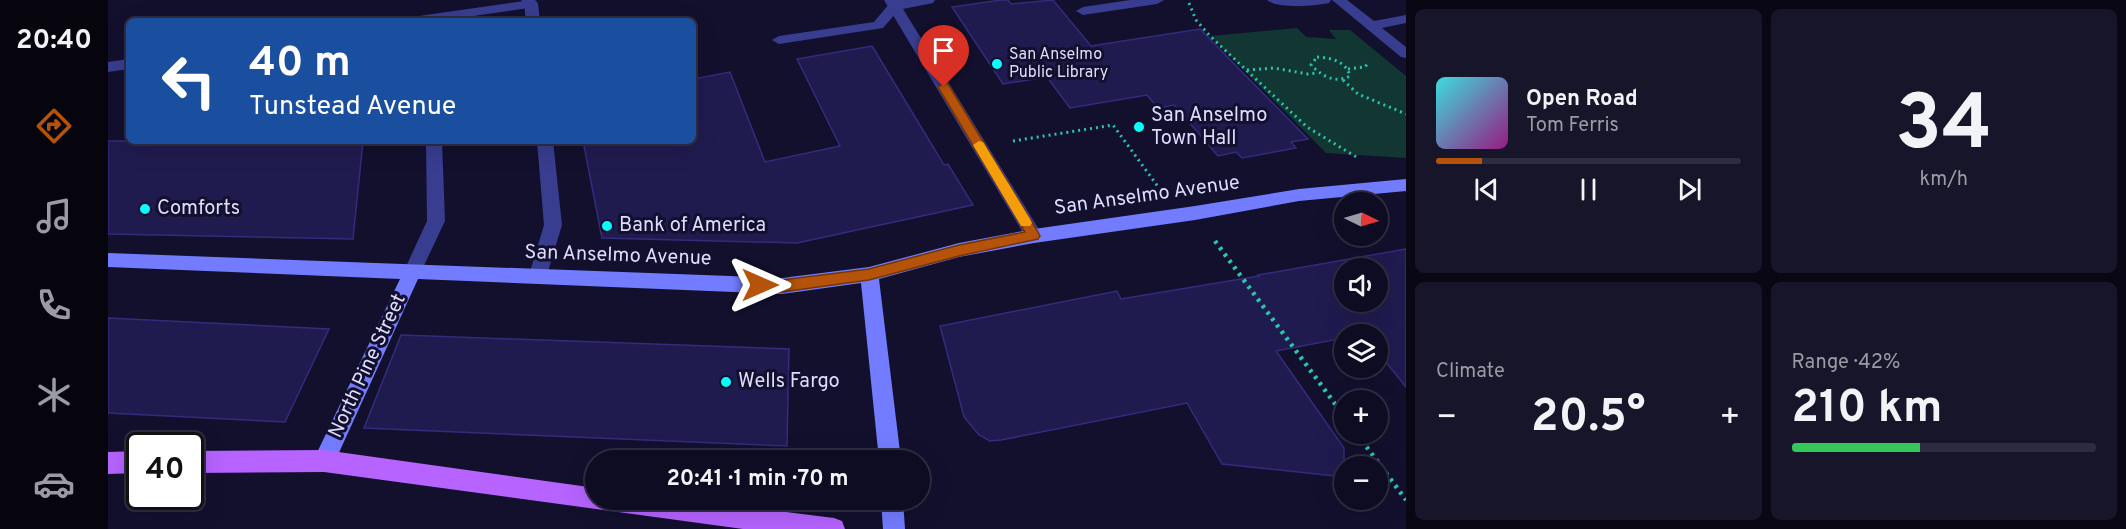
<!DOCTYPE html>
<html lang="en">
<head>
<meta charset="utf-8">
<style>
  body { margin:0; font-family:Overpass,sans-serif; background:#17152a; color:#f1f3f6; height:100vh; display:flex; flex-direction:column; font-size:22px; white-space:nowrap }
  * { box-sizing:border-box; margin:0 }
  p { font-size:20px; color:#9b9ba5 }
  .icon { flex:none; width:33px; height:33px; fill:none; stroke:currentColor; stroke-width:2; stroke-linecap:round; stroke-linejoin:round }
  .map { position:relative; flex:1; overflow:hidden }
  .details { display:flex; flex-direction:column; gap:9px; padding:9px; background:#080713; width:720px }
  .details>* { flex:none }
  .hud { position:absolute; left:18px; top:18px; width:570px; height:126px; border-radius:9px; box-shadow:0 6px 24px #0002,0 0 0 2px #2e2c40; background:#1a4fa0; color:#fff; overflow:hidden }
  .needle { width:39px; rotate:95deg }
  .tools { position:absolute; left:1226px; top:192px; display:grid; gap:12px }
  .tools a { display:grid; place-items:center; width:54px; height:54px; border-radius:50%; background:#0e0c22; box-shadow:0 6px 24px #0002,0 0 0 2px #2e2c40; font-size:30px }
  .speed { position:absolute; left:18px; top:432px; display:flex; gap:12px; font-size:30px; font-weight:700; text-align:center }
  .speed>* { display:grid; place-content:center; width:78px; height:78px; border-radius:50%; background:#0e0c22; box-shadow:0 6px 24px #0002,0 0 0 2px #2e2c40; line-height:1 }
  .speed .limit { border:3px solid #111; border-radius:9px; background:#fff; color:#111 }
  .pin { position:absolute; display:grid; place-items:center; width:51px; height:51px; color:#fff; margin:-62px -26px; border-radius:50% 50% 50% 0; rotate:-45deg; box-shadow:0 0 6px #0007 }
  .pin .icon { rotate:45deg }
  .me { position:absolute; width:66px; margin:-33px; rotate:90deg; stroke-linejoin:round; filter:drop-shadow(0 0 4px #0008) }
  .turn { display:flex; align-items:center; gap:21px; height:126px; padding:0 24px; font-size:27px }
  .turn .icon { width:78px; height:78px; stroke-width:2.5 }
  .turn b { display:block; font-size:42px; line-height:51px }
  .big { font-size:45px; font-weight:700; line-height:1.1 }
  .details .card { flex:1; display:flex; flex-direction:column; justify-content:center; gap:9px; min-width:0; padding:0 21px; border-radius:9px; background:#17152a }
  .details .dial { align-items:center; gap:0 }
  .dial b { font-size:78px; line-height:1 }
  .song { display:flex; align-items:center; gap:18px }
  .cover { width:72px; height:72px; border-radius:9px; background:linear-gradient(135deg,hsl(180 70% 55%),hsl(310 70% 35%)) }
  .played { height:6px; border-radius:3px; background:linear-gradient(90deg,#b45309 15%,#2e2c40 15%) }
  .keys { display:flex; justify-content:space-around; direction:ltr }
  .heat { display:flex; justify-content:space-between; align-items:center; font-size:33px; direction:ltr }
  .charge { height:9px; border-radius:4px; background:linear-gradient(90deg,#34c759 42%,#2e2c40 0) }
  .details .tiles { flex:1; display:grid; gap:9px; grid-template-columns:repeat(2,1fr) }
  .trip { position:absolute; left:477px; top:450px; width:345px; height:60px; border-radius:30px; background:#0e0c22; box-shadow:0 6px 24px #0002,0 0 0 2px #2e2c40; font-weight:700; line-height:60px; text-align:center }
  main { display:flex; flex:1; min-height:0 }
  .dock { display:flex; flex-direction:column; width:108px; justify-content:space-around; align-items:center; background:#06050e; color:#9b9ba5 }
  .dock .icon { width:42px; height:42px }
  .dock .selected { color:#b45309 }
  .dock b { font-size:27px; color:#f1f3f6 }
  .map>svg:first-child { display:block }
  .green { fill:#123733 }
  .building { fill:#201b4f; stroke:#342b7d; stroke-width:1.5; fill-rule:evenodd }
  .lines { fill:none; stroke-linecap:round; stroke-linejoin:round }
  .path-far1 { stroke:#29c6ae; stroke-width:3; stroke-dasharray:2 4; stroke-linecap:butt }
  .path { stroke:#29c6ae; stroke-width:4.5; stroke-dasharray:3 5; stroke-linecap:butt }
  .lane { fill:#383d8f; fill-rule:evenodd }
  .street { fill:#383d8f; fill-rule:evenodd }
  .secondary { fill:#737cff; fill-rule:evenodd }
  .primary { fill:#b663ff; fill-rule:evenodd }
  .route { fill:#b45309; stroke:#753606; stroke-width:1.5 }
  .slow { fill:#f59e0b }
  .poi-dot { fill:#08fdff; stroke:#12102d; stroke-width:2 }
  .labels { text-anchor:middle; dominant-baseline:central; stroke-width:6; stroke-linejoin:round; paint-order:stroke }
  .far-poi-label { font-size:16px; fill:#dddcff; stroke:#12102d; text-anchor:start }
  .poi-label { font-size:20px; fill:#dddcff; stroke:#12102d; text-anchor:start }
  .street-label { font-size:20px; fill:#dddcff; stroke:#12102d }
</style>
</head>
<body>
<main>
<nav class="dock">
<b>20:40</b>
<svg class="icon selected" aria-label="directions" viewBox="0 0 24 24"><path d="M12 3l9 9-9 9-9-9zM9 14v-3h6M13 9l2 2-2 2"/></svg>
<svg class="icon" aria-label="music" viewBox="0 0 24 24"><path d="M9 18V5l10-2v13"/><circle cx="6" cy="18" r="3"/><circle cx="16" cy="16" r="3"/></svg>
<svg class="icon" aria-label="phone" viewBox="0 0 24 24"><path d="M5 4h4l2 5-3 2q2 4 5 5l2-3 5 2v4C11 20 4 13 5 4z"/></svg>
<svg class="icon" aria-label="climate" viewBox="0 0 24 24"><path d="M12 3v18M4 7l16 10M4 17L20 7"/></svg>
<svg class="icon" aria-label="car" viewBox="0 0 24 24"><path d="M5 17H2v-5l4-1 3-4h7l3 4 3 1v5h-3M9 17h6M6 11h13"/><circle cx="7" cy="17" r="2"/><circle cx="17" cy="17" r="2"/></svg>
</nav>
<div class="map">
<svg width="1298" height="529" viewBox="0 0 1298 529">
  <rect width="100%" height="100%" fill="#12102d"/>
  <!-- green -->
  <polygon class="green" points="1189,28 1198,37 1228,39 1221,30 1242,30 1298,76 1298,158 1218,153 1102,36"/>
  <!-- building -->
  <g class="building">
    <polygon points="893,0 900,0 903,4 945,0 983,46 1092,29 1200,139 1183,142 1188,148 1134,158 1128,152 1110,156 1066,105 1050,108 1039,95 962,108 939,77 895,84 844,7"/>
    <polygon points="764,46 836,165 840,164 865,205 689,243 494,238 475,141 585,141 585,79 622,72 657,162 732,146 689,59"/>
    <polygon points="0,141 255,141 245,239 0,234"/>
    <path d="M1298,249v138l-29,-36v-17h-33v4l-68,13 68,97v29l-122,-13 -35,-61 -186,37 -11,1 -11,-6 -15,-18 -24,-91 177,-35 4,8 138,-23 -1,-1zM1236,268h33v34h-33z"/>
    <polygon points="0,318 221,329 177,422 0,413"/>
    <polygon points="293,335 681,349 679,446 256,428"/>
  </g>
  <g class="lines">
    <!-- path-far1 -->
    <g class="path-far1">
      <polyline points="1081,3 1088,20 1102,36 1199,127 1250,158"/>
      <path d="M1209,57c14,1 29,4 33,19 -15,8 -28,0 -39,-11z"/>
      <polyline points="1240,69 1257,67 1260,63"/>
      <polyline points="1139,70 1166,68 1200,74 1209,73"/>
      <polyline points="1235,80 1250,94 1298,114"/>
      <polyline points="905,141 1005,125 1051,188"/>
    </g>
    <!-- path -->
    <g class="path">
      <polyline points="1107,241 1236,416"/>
      <polyline points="1249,434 1298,500"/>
    </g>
    <!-- lane -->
    <g class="lane">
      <polygon points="423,0 428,1 430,4 428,7 331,21 297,21 304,17"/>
      <polygon points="1022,0 1056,0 1049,4 975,15 968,11 975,7"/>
      <path d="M1159,0h64l-2,3c-13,3 -52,6 -62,-3z"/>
      <polygon points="787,2 794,6 775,28 671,44 664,40 671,36 766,22 782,3"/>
      <polygon points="21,59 21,69 0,72 0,62"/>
      <polygon points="318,141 334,141 337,221 311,276 305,278 299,276 296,271 319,221"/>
    </g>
    <!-- street -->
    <g class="street">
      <polygon points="413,0 427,0 430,4 432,21 418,21 416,4"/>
      <polygon points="776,0 827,0 825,3 795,9 932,231 935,236 932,241 926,243 920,241"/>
      <polygon points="1224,0 1239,0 1266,21 1298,15 1298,23 1274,28 1298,47 1298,58 1293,57"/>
      <polygon points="429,141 445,141 454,225 439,275 436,280 430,282 424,280 421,275 436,225"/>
    </g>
    <!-- secondary -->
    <g class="secondary">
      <polygon points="1298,179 1298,191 1191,201 1087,220 926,243 851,257 771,279 793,460 771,460 753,283 674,294 310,279 224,468 216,472 208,468 205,461 292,279 0,267 0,253 674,278 761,267 851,243 926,229 1087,206 1191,189"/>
      <polygon points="773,500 795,500 797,529 775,529"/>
    </g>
    <!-- primary -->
    <g class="primary">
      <polygon points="216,450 488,488 488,500 580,500 726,518 734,521 737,529 635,529 216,472 82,473 82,451"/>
      <polygon points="32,451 32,473 0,474 0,452"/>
    </g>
  </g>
  <!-- route -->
  <polygon class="route" points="836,83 840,84 930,232 932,236 930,239 851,256 761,280 674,292 647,289 645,285 647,281 674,280 761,269 851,245 917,232 830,87"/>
  <!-- slow -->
  <polygon class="slow" points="871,141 875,142 922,219 924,223 922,226 913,226 865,145"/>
  <!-- markers -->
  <g class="poi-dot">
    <circle cx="889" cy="64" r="6"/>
    <circle cx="1031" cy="127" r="6"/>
    <circle cx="37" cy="209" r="6"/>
    <circle cx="499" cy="226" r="6"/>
    <circle cx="618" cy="382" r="6"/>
  </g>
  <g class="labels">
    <!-- far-poi labels -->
    <g class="far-poi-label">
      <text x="901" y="55">San Anselmo<tspan x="901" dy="18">Public Library</tspan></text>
    </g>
    <!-- poi labels -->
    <g class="poi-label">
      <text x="1043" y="116">San Anselmo<tspan x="1043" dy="23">Town Hall</tspan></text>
      <text x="49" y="209">Comforts</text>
      <text x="511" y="226">Bank of America</text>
      <text x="630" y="382">Wells Fargo</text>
    </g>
    <!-- street labels -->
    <g class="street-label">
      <text transform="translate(1039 196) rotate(-8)">San Anselmo Avenue</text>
      <text transform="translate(510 256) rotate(2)">San Anselmo Avenue</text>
      <text transform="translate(260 366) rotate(-65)">North Pine Street</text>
    </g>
  </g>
</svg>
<div class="tools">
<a><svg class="needle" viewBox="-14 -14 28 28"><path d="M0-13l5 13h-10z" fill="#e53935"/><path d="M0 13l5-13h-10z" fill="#9b9ba5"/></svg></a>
<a><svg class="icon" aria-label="sound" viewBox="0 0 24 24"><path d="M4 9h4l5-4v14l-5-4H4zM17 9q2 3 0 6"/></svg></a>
<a><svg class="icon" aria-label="layers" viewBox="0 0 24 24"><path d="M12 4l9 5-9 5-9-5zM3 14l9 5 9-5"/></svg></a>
<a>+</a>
<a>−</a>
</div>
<div class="speed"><div class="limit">40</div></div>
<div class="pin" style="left:836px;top:87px;background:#d93025"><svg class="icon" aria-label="arrive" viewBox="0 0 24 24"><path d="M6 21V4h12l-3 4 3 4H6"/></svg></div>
<svg class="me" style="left:652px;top:285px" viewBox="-20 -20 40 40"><path d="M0-17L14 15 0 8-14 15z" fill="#b45309" stroke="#fff" stroke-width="4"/></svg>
<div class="trip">20:41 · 1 min · 70 m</div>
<div class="hud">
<div class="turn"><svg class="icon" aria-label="left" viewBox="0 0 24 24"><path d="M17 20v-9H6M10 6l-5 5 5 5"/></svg><div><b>40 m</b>Tunstead Avenue</div></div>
</div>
</div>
<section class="details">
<div class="tiles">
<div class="card">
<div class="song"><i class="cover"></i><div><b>Open Road</b><p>Tom Ferris</p></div></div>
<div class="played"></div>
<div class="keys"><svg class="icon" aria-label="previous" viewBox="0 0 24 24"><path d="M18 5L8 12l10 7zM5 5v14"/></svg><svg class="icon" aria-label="pause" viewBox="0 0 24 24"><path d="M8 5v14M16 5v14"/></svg><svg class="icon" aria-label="next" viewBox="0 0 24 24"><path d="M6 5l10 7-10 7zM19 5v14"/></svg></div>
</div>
<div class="card dial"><b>34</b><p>km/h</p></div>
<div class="card"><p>Climate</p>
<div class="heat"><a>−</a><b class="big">20.5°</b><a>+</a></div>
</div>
<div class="card"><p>Range · 42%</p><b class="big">210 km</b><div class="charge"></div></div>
</div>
</section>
</main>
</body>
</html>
